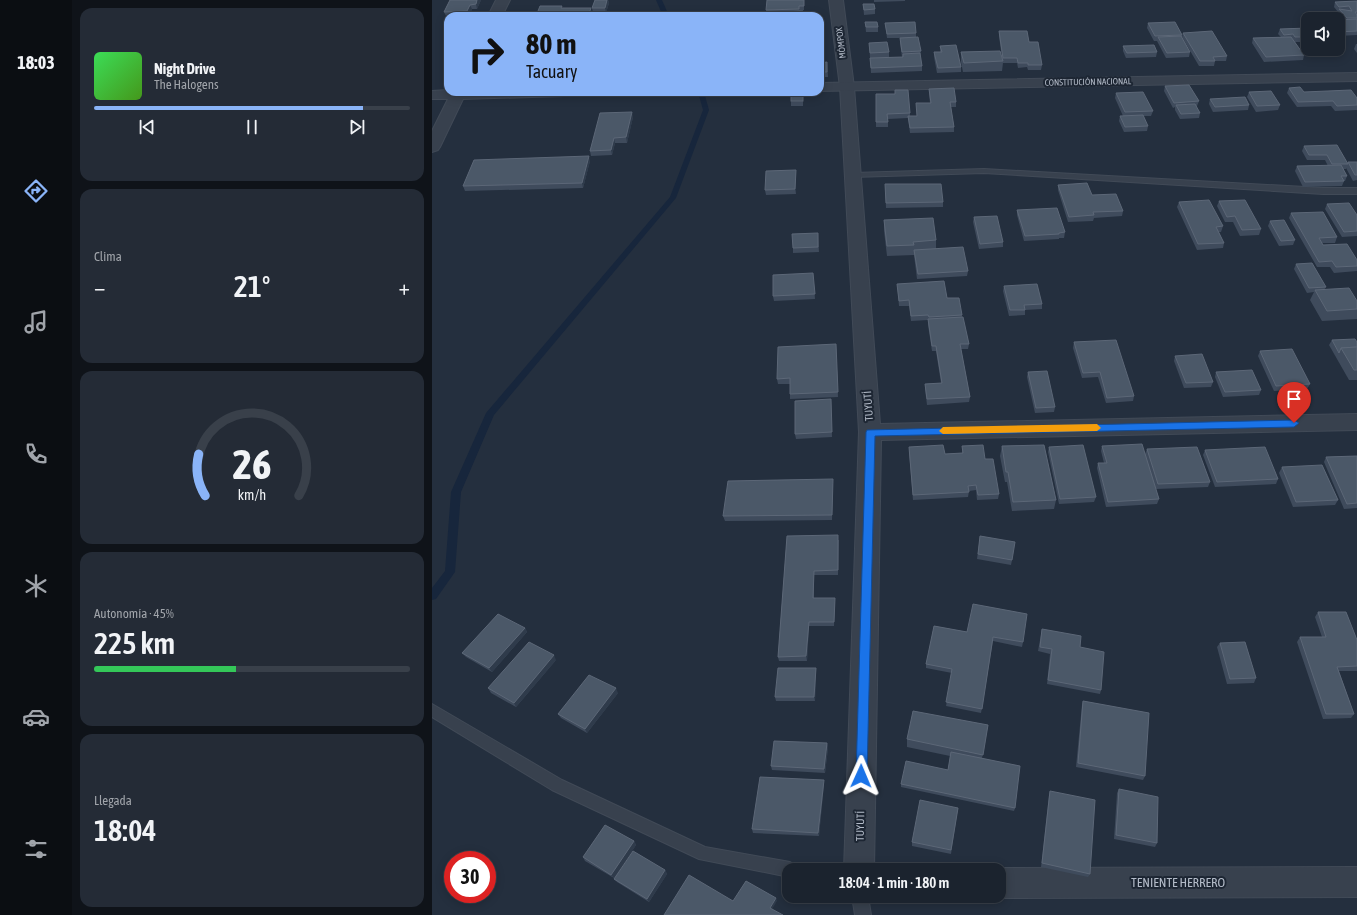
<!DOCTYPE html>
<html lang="es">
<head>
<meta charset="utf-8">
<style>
  body { margin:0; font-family:"Asap Condensed",sans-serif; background:#242b36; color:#f1f3f6; height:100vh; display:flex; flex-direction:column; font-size:15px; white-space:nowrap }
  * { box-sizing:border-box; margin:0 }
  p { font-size:13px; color:#a0a4aa }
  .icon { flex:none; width:22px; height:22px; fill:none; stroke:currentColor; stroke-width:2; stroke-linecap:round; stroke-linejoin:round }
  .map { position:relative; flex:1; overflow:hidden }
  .details { display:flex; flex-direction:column; gap:8px; padding:8px; background:#0f1319; width:360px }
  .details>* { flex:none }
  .top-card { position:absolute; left:12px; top:12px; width:380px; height:84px; border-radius:12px; box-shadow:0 2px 10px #0003,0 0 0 1px #39404a; background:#8ab4f8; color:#111; overflow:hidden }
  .controls { position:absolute; left:869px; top:12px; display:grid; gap:8px }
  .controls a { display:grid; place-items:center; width:44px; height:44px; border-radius:8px; background:#1b232e; box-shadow:0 2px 10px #0003,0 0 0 1px #39404a; font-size:20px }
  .speed { position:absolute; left:12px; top:851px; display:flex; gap:8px; font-size:20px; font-weight:700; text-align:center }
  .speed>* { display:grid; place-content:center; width:52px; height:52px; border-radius:50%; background:#1b232e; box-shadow:0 2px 10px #0003,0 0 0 1px #39404a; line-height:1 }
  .speed .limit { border:6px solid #d22; background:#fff; color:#111 }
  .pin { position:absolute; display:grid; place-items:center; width:34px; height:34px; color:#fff; margin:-41px -17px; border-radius:50% 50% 50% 0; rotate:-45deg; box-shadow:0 0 4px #0007 }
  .pin .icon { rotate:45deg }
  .me { position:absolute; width:44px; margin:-22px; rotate:1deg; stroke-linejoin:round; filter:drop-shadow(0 0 3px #0008) }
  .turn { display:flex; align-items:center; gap:14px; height:84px; padding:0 16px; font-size:18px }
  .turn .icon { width:52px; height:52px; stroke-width:2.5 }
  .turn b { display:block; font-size:28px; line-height:34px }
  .big { font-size:30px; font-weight:600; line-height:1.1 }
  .details .tile { flex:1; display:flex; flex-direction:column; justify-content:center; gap:6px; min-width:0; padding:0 14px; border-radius:12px; background:#242b36 }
  .details .dial { align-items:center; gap:0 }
  .dial svg { height:104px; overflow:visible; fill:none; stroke:#39404a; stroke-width:7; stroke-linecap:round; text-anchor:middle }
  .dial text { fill:#f1f3f6; stroke:none }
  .song { display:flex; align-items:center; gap:12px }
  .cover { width:48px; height:48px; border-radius:6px; background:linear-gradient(135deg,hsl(130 70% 55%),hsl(100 70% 35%)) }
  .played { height:4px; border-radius:2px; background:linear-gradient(90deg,#8ab4f8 85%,#39404a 85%) }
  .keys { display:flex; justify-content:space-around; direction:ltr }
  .heat { display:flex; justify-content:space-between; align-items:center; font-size:22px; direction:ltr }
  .charge { height:6px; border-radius:3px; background:linear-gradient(90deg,#34c759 45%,#39404a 0) }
  .trip { position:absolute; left:350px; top:863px; width:224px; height:40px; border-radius:12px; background:#1b232e; box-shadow:0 2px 10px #0003,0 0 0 1px #39404a; font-weight:600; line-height:40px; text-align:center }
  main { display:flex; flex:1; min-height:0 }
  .tabs { display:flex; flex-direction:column; width:72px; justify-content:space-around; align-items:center; background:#0b0e12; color:#a0a4aa }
  .tabs .icon { width:28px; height:28px }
  .tabs .active { color:#8ab4f8 }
  .tabs b { font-size:18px; color:#f1f3f6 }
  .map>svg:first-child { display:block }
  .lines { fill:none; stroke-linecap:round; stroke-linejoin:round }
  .stream { fill:#17263c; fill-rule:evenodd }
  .service-casing { stroke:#414a57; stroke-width:2 }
  .minor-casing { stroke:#414a57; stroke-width:2 }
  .tertiary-casing { stroke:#414a57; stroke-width:2 }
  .service { fill:#38414e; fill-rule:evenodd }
  .minor { fill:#38414e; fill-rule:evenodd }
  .tertiary { fill:#38414e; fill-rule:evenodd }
  .wall { fill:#3f4b5c }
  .shaded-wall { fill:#2f3b4b }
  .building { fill:#4b5868; stroke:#5c6777 }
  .route { fill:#1a73e8; stroke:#114b97 }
  .slow { fill:#f59e0b }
  .labels { text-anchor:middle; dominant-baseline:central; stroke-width:4; stroke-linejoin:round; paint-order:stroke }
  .far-street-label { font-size:9px; fill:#b4bcc9; stroke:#1d2633 }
  .street-label { font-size:11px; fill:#b4bcc9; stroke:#1d2633 }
  .near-street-label { font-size:13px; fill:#b4bcc9; stroke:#1d2633 }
</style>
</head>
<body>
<main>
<nav class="tabs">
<b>18:03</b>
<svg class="icon active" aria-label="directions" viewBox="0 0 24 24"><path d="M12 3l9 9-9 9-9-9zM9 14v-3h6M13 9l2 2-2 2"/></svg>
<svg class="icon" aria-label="music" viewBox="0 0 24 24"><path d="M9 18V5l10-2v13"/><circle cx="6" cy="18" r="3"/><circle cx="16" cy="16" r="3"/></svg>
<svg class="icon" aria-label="phone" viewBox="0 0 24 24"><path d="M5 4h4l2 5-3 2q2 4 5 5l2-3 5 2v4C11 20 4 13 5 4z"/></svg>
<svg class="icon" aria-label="climate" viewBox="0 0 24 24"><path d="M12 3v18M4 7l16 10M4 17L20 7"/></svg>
<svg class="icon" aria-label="car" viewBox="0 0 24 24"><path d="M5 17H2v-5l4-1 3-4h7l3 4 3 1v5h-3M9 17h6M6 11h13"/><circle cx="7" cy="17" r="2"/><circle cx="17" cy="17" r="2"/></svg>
<svg class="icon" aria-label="filters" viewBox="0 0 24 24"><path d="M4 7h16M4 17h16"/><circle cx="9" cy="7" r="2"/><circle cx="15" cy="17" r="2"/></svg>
</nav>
<section class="details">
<div class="tile">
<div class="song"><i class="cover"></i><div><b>Night Drive</b><p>The Halogens</p></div></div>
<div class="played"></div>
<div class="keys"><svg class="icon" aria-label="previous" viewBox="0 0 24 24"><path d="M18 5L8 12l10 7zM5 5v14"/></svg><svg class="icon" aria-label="pause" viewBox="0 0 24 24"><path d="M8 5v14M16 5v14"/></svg><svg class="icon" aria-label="next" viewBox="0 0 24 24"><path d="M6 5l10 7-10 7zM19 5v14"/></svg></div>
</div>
<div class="tile"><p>Clima</p>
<div class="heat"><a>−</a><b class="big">21°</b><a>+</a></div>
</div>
<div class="tile dial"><svg viewBox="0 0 100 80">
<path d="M14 69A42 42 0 1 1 86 69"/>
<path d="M14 69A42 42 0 0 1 9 37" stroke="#8ab4f8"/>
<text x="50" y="56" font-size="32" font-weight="700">26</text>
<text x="50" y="72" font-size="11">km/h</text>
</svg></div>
<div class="tile"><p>Autonomía · 45%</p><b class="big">225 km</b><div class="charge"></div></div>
<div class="tile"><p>Llegada</p><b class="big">18:04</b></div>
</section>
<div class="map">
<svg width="925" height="915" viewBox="0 0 925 915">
  <rect width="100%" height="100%" fill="#242f3e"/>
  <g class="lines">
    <!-- stream -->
    <g class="stream">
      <polygon points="224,0 230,0 237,16 231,16"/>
      <polygon points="266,92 272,92 277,110 244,198 62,415 29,492 23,572 4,599 0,600 0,588 13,571 19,492 54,413 238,197 271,110"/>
    </g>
    <!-- service casing -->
    <g class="service-casing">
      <g id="service">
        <polygon points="552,169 891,188 925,188 925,194 891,194 552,173 421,177 417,175 421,173"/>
        <polygon points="0,704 130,780 273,847 358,862 363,865 366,870 357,870 357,877 267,859 120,790 0,717"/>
        <polygon points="420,896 436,896 439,915 423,915"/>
      </g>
    </g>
    <!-- minor casing -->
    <g class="minor-casing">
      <g id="minor">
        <polygon points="64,0 78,0 70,16 56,16"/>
        <polygon points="397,0 411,0 422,87 448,424 925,414 925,430 449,440 442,870 412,870 427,432 408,87"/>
        <polygon points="16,90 16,92 140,92 138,95 133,96 31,99 8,147 6,150 0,152 0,131 16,99 0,99 0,91"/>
        <polygon points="925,867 925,897 567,898 562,896 567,896 567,870 562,870 567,868"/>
      </g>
    </g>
    <!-- tertiary casing -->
    <g class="tertiary-casing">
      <polygon id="tertiary" points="925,73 925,81 388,91 388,83"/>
    </g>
    <!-- service -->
    <use href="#service" class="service"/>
    <!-- minor -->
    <use href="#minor" class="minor"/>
    <!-- tertiary -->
    <use href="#tertiary" class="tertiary"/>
  </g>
  <!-- wall -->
  <g class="wall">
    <polygon points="18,0 49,0 45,9 40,9 37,16 14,16 12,12"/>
    <polygon points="163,0 176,0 177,3 174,13 161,13 160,8"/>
    <polygon points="372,0 372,10 368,11 371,11 372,16 351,16 351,14 335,14 334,10"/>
    <polygon points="442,0 473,0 473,1 442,2"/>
    <polygon points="925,1 925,35 906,36 906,20 910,20 905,14 906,12 902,7 903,2"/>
    <polygon points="431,4 443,9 443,14 432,15"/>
    <polygon points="433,22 446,27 446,32 434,32"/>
    <polygon points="453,23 484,33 484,37 489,51 488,56 490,66 490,71 439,73 438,58 470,57 468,43 468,38 455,38"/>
    <polygon points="716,23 750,35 750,37 758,52 757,57 734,58 725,41 722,41 715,28"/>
    <polygon points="876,28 876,39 874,39 873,42 863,42 872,55 871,60 832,62 820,43 821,38 849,37 846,34 848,29"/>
    <polygon points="567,31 597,42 610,65 609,70 596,70 595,67 586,68 585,63 571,63 570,71 531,72 529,62 529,52 570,58 567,36"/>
    <polygon points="751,33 795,56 794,61 783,61 782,66 767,66 750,37"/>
    <polygon points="437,43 457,52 457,57 438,58"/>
    <polygon points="924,44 925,44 925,53 922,49"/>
    <polygon points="508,46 529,67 529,72 505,73 502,57 502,52 508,52"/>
    <polygon points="691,46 725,52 724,57 694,58 691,51"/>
    <polygon points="395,62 396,77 388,77 388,63"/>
    <polygon points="733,86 767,101 765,106 764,106 768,113 767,118 748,119 743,110 743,107 741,108 732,91"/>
    <polygon points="857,88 872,92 925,98 925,110 903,111 899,106 865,107 855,93"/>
    <polygon points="497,89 524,102 524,107 519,107 522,127 522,132 478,133 476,118 456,119 456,127 444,127 444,94 463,94 463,90 478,113 478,116 485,116 484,103 498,103 497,94"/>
    <polygon points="817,92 848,105 846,110 824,112 815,97"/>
    <polygon points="684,93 721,111 719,116 711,116 716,126 715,131 692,132 687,121 688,116 691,116 683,98"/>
    <polygon points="371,96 371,106 359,106 359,101"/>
    <polygon points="778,99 817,105 816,110 781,112 777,104"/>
    <polygon points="201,117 195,143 183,143 180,155 159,156 158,151"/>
    <polygon points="872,146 915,163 916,162 925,162 925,180 921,181 914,168 914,169 911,169 915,176 913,181 912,181 910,186 871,187 863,171 865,166 896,166 893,160 875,160 870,151"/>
    <polygon points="158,161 151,188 33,191 31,186"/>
    <polygon points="364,170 364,194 334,195 333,190"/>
    <polygon points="453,184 511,202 511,207 454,208"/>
    <polygon points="626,185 660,195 691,211 690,216 662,218 661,221 636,222 626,190"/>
    <polygon points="787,201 829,229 827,235 808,236 801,222 793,222 785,206"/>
    <polygon points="747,202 791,226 789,232 787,232 792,243 791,248 765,250 745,207"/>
    <polygon points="895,204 925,215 925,236 910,237 893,209"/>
    <polygon points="585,210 633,232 632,238 627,238 627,239 592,241 585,215"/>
    <polygon points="859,213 905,237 903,243 890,243 891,245 925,260 925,271 902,273 898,267 885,267 857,218"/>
    <polygon points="542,217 571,242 571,247 547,249 541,222"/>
    <polygon points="452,220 504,240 504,249 536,271 535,276 485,279 482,255 455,256 452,231"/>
    <polygon points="838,221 863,240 861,245 847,246 836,226"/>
    <polygon points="386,233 387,252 361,253 361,248"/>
    <polygon points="864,264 894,287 892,290 925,301 925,319 890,321 878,300 882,292 875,293 862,269"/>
    <polygon points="381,273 383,299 342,301 341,296"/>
    <polygon points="465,284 515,298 530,315 530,317 537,344 536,349 529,349 538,397 537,402 495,405 493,389 493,384 509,383 504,351 500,351 496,325 496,320 479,321 477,306 467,306"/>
    <polygon points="572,286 610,304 610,309 593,310 593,315 577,316 571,291"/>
    <polygon points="900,340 925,342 925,380 917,380 897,345"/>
    <polygon points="642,342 702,396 701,401 674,403 666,377 650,378 641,348"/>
    <polygon points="404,344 406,397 358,399 358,384 346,384 345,379"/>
    <polygon points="828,351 878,384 875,389 842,391 826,356"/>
    <polygon points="743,356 781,382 779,387 752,388 742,361"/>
    <polygon points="596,372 623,407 622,412 603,413 595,377"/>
    <polygon points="784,372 829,390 827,395 791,397 783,377"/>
    <polygon points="399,399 400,437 364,439 363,434"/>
    <polygon points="530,446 553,459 567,494 566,499 545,500 544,490 537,491 536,497 481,500 477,452 477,447 513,454 530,453"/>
    <polygon points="570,446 624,500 622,509 580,511 575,482 573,482 568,456"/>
    <polygon points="670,446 713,454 715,449 778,482 776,487 724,489 727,499 725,504 674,507 665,468 666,463 672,463 669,451"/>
    <polygon points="617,447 664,497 662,502 627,504 616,452"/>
    <polygon points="773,450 846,479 844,484 783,487 771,455"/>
    <polygon points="925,456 925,508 912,509 892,462 894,457"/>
    <polygon points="850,467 906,500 903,505 861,507 847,473"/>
    <polygon points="401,484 400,520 293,521 291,516"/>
    <polygon points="355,536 407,540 406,575 382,575 382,598 403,602 402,626 377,626 375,661 347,661 346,657"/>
    <polygon points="548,536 580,560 579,565 545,559"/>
    <polygon points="886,612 925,640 925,671 907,671 922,714 919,718 891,719 865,642 868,637 890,637 883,617"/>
    <polygon points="502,626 591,642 590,647 561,641 549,713 514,706 520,673 494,668 494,664"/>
    <polygon points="93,628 95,632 60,672 34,657 30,653"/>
    <polygon points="610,629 648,647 669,690 668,694 615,684 618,654 606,651"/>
    <polygon points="788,643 824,678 822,683 795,684 785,647"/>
    <polygon points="124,660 84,707 59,693 56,688"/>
    <polygon points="384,668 384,673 383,701 344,701 343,697"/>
    <polygon points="186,693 155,733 129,718 126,714"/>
    <polygon points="651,701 713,776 711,780 644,767 650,705"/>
    <polygon points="556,725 550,758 583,808 582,811 469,787 469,784 516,770 518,756 475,747 475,739"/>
    <polygon points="395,743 396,748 393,773 340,770 339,766"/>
    <polygon points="392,784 387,836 321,833 320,829"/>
    <polygon points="687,789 725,843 723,847 682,839 685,793"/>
    <polygon points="618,791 658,874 656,877 609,867 617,795"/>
    <polygon points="526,808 519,854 480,846 480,842"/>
    <polygon points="202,841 204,845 182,878 153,861 151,857"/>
    <polygon points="233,870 235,874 217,902 185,882 182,879"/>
  </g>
  <!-- shaded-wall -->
  <g class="shaded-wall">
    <polygon points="45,0 49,0 45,9 44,4"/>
    <polygon points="175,0 176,0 177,3 174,13 173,8"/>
    <polygon points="38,5 40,9 37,16 35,11"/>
    <polygon points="159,8 160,12 158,16 156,16"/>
    <polygon points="200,112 201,117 195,143 194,137"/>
    <polygon points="182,138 183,143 180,155 179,150"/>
    <polygon points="157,156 158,161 151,188 150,183"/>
    <polygon points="364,170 364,194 363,189"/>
    <polygon points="377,622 377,626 375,661 374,656"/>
    <polygon points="93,628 95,632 60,672 57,668"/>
    <polygon points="122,655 124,660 84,707 82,703"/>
    <polygon points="384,668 384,673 383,701 382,697"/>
    <polygon points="184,688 186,693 155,733 153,729"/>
    <polygon points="395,743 396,748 393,773 392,769"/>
    <polygon points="392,780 392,784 387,836 386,833"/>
    <polygon points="202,841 204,845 182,878 179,875"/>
    <polygon points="233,870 235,874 217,902 215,899"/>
    <polygon points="344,898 345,901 339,911 338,908"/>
  </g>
  <!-- building -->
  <g class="building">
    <polygon points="18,0 45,0 44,4 38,5 35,11 12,12"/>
    <polygon points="163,0 175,0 173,8 160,8"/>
    <polygon points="335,0 372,0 372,6 367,6 367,9 334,10"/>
    <polygon points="925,1 925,12 923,12 925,15 925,18 915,18 907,9 920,11 917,6 907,7 903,2"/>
    <polygon points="431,4 442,4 443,9 432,10"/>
    <polygon points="108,6 130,6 129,8 159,8 156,16 104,16"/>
    <polygon points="371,11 371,16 351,16 351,12"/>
    <polygon points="184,13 201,13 200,16 183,16"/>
    <polygon points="925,19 925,31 906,32 906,20"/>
    <polygon points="433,22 445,22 446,27 434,27"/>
    <polygon points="483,22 484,33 455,34 453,23"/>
    <polygon points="743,22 750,35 723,36 716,23"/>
    <polygon points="876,28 876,34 873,34 875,37 863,37 861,34 852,35 848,29"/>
    <polygon points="567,31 595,31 597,42 606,42 610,65 596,65 596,63 586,63 585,58 571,58"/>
    <polygon points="780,31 795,56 781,57 783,61 768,61 751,33"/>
    <polygon points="749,36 758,52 735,53 726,37"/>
    <polygon points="486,37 489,51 470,52 468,38"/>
    <polygon points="859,37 872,55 834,57 821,38"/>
    <polygon points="455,42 457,52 438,53 437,43"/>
    <polygon points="524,45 529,67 506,68 502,52 510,52 508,46"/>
    <polygon points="722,45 725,52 695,53 691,46"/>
    <polygon points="568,51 571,61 532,63 529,52"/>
    <polygon points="488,53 490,66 439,68 438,58 471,57 471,54"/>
    <polygon points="395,62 395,72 388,72 388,63"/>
    <polygon points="757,85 767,101 742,103 733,86"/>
    <polygon points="868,87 872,92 919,90 925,98 925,105 905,106 901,101 866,102 857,88"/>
    <polygon points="522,88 524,102 518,102 522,127 478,128 476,116 485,116 484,103 499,103 497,89"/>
    <polygon points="463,90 476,90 478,113 455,114 456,122 444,122 444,94 463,94"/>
    <polygon points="839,91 848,105 825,106 817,92"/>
    <polygon points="711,92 721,111 693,112 684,93"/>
    <rect x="359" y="96" width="12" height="5"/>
    <polygon points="813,97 817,105 783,107 778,99"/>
    <polygon points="763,104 768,113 749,114 744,105"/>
    <polygon points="200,112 194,137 182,138 179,150 158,151 168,113"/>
    <polygon points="711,115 716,126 693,127 688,116"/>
    <polygon points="905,145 916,164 900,164 895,155 877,155 872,146"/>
    <polygon points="157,156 150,183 31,186 42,160"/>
    <polygon points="916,162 925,162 925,175 923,175"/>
    <polygon points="909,165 915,176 909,176 912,181 873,182 865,166"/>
    <polygon points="364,170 363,189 333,190 334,171"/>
    <polygon points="655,183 660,195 684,194 691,211 661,212 662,215 637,217 626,185"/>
    <polygon points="453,184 509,184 511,202 454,203"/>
    <polygon points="777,200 791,226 784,227 792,243 766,244 747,202"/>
    <polygon points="813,200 829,229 810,230 803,216 795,217 787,201"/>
    <polygon points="917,203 925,215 925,231 912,232 895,204"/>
    <polygon points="625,208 633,232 627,233 627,234 593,236 585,210"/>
    <polygon points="891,212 905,237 887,238 891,245 915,244 925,260 925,266 904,267 900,261 887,262 859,213"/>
    <polygon points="565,216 571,242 548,244 542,217"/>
    <polygon points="501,218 504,240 481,242 482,245 455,246 452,220"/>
    <polygon points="852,220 863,240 849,241 838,221"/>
    <polygon points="386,233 386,247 361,248 360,234"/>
    <polygon points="531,247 536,271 486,274 482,250"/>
    <polygon points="880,263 894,287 877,288 864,264"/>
    <polygon points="381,273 383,294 341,296 341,275"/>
    <polygon points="512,281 515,298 527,298 530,315 497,317 496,315 479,316 477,300 467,301 465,284"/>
    <polygon points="605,284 610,304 592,305 593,310 578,310 572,286"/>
    <polygon points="917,288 925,301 925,309 895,311 883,290"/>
    <polygon points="531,317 537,344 528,344 538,397 495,399 493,384 510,383 504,346 500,346 496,319"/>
    <polygon points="923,339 925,342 925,347 909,348 907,353 900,340"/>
    <polygon points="684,340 702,396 675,398 668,372 651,373 642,342"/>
    <polygon points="404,344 406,392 358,394 358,378 345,379 346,347"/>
    <polygon points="925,347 925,370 922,370 909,348"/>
    <polygon points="860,349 878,384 844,386 828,351"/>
    <polygon points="770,354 781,382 754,383 743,356"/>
    <polygon points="820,370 829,390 793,392 784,372"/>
    <polygon points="615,371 623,407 604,408 596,372"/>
    <polygon points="399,399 400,432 363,434 363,401"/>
    <polygon points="710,444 727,499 676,502 666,463 675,463 670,446"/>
    <polygon points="511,445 513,454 531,453 530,446 551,445 553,459 561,459 567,494 546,495 544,485 536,486 537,492 481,495 477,447"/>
    <polygon points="612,445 624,500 581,502 576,472 574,472 570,446"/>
    <polygon points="651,445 664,497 628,499 617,447"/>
    <polygon points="765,447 778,482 726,484 715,449"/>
    <polygon points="833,447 846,479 785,482 773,450"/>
    <polygon points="925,456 925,503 915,504 894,457"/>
    <polygon points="890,465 906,500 864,502 850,467"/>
    <polygon points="401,479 400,515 291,516 296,481"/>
    <polygon points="406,535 406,570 382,571 381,598 403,598 402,622 377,622 374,656 346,657 355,536"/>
    <polygon points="548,536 583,542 580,560 546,554"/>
    <polygon points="541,604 595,614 591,642 561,637 550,709 514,702 520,669 494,664 502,626 535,632"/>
    <polygon points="886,612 914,612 925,640 925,666 905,667 922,714 894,714 868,637 894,637"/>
    <polygon points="66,614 93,628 57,668 30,653"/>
    <polygon points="610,629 649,636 648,647 672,652 669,690 616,680 620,649 608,647"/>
    <polygon points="97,642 122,655 82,703 56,688"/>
    <polygon points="813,642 824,678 798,679 788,643"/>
    <polygon points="346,668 384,668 382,697 343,697"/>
    <polygon points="157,675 184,688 153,729 126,714"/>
    <polygon points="651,701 717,713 713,776 646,763"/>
    <polygon points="481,711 556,725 551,755 475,739"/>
    <polygon points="342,741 395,743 392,769 339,766"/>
    <polygon points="519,752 588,766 583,808 469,784 474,761 516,770"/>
    <polygon points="328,777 392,780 386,833 320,829"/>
    <polygon points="687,789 726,797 725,843 684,835"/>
    <polygon points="618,791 663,800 658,874 610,863"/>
    <polygon points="488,800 526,808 519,850 480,842"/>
    <polygon points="173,825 202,841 179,875 151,857"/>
    <polygon points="201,851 233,870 215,899 182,879"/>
    <polygon points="257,875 301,901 314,881 344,898 338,908 351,915 232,915"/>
  </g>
  <!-- route -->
  <polygon class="route" points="862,420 867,423 862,427 443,436 435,776 434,780 429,782 425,780 424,776 434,432 435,430"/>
  <!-- slow -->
  <polygon class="slow" points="665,424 669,428 665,431 511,434 507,431 511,427"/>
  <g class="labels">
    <!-- far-street labels -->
    <g class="far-street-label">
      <text transform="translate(409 43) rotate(-97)">MÓMPOX</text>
      <text transform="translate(656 82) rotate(-1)">CONSTITUCIÓN NACIONAL</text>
    </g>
    <!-- street labels -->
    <g class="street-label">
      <text transform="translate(436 406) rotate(-94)">TUYUTÍ</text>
      <text transform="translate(428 826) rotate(-89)">TUYUTÍ</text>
    </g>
    <!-- near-street labels -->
    <g class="near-street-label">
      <text x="746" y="882">TENIENTE HERRERO</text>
    </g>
  </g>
</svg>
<div class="controls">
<a><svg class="icon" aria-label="sound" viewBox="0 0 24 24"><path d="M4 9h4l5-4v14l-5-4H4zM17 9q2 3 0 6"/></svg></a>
</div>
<div class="speed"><div class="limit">30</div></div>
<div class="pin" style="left:862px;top:423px;background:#d93025"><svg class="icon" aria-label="arrive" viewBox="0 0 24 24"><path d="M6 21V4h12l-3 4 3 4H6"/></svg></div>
<svg class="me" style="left:429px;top:776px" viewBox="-20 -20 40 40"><path d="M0-17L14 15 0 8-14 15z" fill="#1a73e8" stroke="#fff" stroke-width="4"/></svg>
<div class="trip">18:04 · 1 min · 180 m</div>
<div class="top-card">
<div class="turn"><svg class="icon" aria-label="right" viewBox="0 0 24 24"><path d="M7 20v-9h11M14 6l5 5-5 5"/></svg><div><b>80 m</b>Tacuary</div></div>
</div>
</div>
</main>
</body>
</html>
